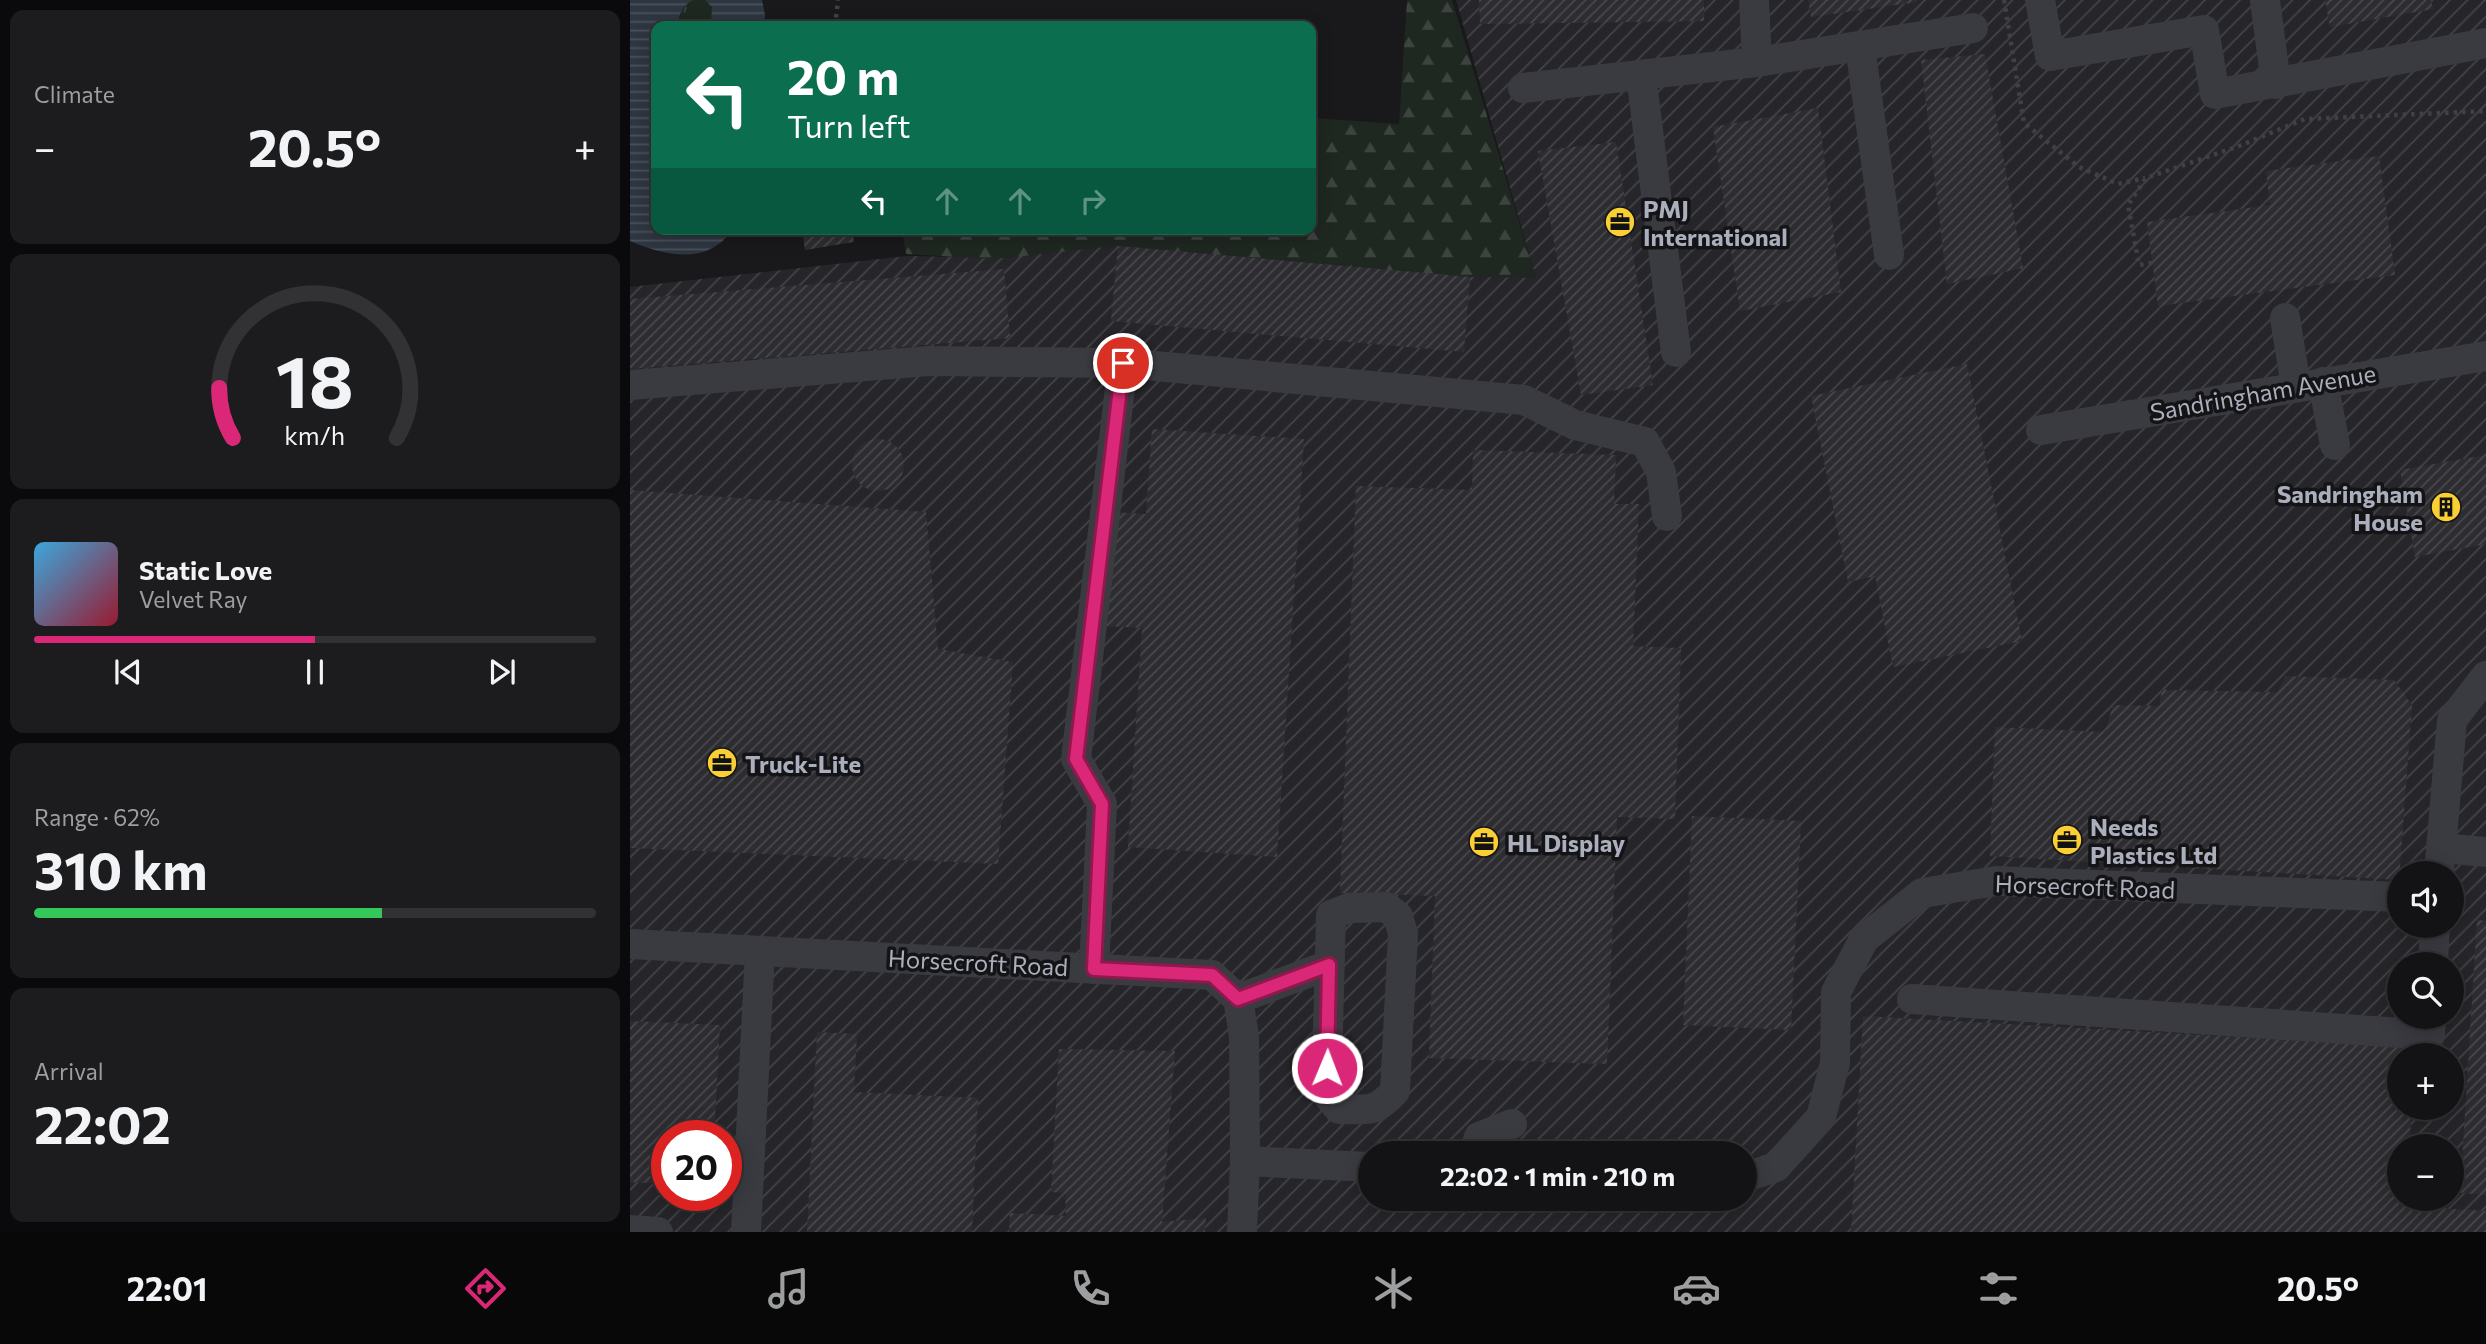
<!DOCTYPE html>
<html lang="en">
<head>
<meta charset="utf-8">
<style>
  body { margin:0; font-family:Commissioner,sans-serif; background:#1c1c1e; color:#f1f3f6; height:100vh; display:flex; flex-direction:column; font-size:26px; white-space:nowrap }
  * { box-sizing:border-box; margin:0 }
  p { font-size:23px; color:#9d9ea0 }
  .icon { flex:none; width:38px; height:38px; fill:none; stroke:currentColor; stroke-width:2; stroke-linecap:round; stroke-linejoin:round }
  .map { position:relative; flex:1; overflow:hidden }
  .details { display:flex; flex-direction:column; gap:10px; padding:10px; background:#0a0a0c; width:630px }
  .details>* { flex:none }
  .guide { position:absolute; left:21px; top:21px; width:665px; height:214px; border-radius:14px; box-shadow:0 4px 18px #0003,0 0 0 2px #323234; background:#0b6e4f; color:#fff; overflow:hidden }
  .fabs { position:absolute; left:1757px; top:861px; display:grid; gap:14px }
  .fabs a { display:grid; place-items:center; width:77px; height:77px; border-radius:50%; background:#131315; box-shadow:0 4px 18px #0003,0 0 0 2px #323234; font-size:35px }
  .speed { position:absolute; left:21px; top:1120px; display:flex; gap:14px; font-size:35px; font-weight:700; text-align:center }
  .speed>* { display:grid; place-content:center; width:91px; height:91px; border-radius:50%; background:#131315; box-shadow:0 4px 18px #0003,0 0 0 2px #323234; line-height:1 }
  .speed .limit { border:10px solid #d22; background:#fff; color:#111 }
  .pin { position:absolute; display:grid; place-items:center; width:60px; height:60px; color:#fff; margin:-30px; border:4px solid #fff; border-radius:50%; box-shadow:0 2px 7px #0007 }
  .me { position:absolute; width:77px; margin:-38px; rotate:1deg; stroke-linejoin:round; filter:drop-shadow(0 0 5px #0008) }
  .turn { display:flex; align-items:center; gap:24px; height:147px; padding:0 21px; font-size:32px }
  .turn .icon { width:91px; height:91px; stroke-width:2.5 }
  .turn b { display:block; font-size:49px; line-height:60px }
  .lanes { display:flex; align-items:center; height:66px; padding:0 21px; background:#0003; justify-content:center; gap:35px; direction:ltr }
  .lanes .off { opacity:.35 }
  .big { font-size:52px; font-weight:700; line-height:1.1 }
  .details .tile { flex:1; display:flex; flex-direction:column; justify-content:center; gap:10px; min-width:0; padding:0 24px; border-radius:14px; background:#1c1c1e }
  .details .dial { align-items:center; gap:0 }
  .dial svg { height:182px; overflow:visible; fill:none; stroke:#323234; stroke-width:7; stroke-linecap:round; text-anchor:middle }
  .dial text { fill:#f1f3f6; stroke:none }
  .song { display:flex; align-items:center; gap:21px }
  .cover { width:84px; height:84px; border-radius:10px; background:linear-gradient(135deg,hsl(200 70% 55%),hsl(350 70% 35%)) }
  .played { height:7px; border-radius:4px; background:linear-gradient(90deg,#db2777 50%,#323234 50%) }
  .keys { display:flex; justify-content:space-around; direction:ltr }
  .heat { display:flex; justify-content:space-between; align-items:center; font-size:38px; direction:ltr }
  .charge { height:10px; border-radius:5px; background:linear-gradient(90deg,#34c759 62%,#323234 0) }
  .trip { position:absolute; left:728px; top:1141px; width:399px; height:70px; border-radius:35px; background:#131315; box-shadow:0 4px 18px #0003,0 0 0 2px #323234; font-weight:700; line-height:70px; text-align:center }
  .menu { display:flex; height:112px; justify-content:space-around; align-items:center; background:#080808; color:#9d9ea0 }
  .menu .icon { width:49px; height:49px }
  .menu .active { color:#db2777 }
  .menu b { font-size:32px; color:#f1f3f6 }
  main { display:flex; flex:1; min-height:0 }
  .map>svg:first-child { display:block }
  .industrial { fill:url(#industrial-furrows); fill-rule:evenodd }
  .grass { fill:url(#grass-tufts) }
  .forest { fill:url(#forest-firs) }
  .water { fill:url(#water-rules) }
  .building { fill:url(#building-hatch) }
  .lines { fill:none; stroke-linecap:round; stroke-linejoin:round }
  .path { stroke:#404148; stroke-width:4.5; stroke-dasharray:3.5 5; stroke-linecap:butt }
  .minor { stroke:#3a3a41; stroke-width:30 }
  .route-casing { stroke:#8e194d; stroke-width:18 }
  .route { stroke:#db2777; stroke-width:12 }
  .labels { text-anchor:middle; dominant-baseline:central; stroke-width:7; stroke-linejoin:round; paint-order:stroke }
  .poi-label { font-size:24px; font-weight:bold; fill:#abaebc; stroke:#141417; text-anchor:start }
  .street-label { font-size:24px; fill:#abaebc; stroke:#141417 }
</style>
</head>
<body>
<main>
<section class="details">
<div class="tile"><p>Climate</p>
<div class="heat"><a>−</a><b class="big">20.5°</b><a>+</a></div>
</div>
<div class="tile dial"><svg viewBox="0 0 100 80">
<path d="M14 69A42 42 0 1 1 86 69"/>
<path d="M14 69A42 42 0 0 1 8 47" stroke="#db2777"/>
<text x="50" y="56" font-size="32" font-weight="700">18</text>
<text x="50" y="72" font-size="11">km/h</text>
</svg></div>
<div class="tile">
<div class="song"><i class="cover"></i><div><b>Static Love</b><p>Velvet Ray</p></div></div>
<div class="played"></div>
<div class="keys"><svg class="icon" aria-label="previous" viewBox="0 0 24 24"><path d="M18 5L8 12l10 7zM5 5v14"/></svg><svg class="icon" aria-label="pause" viewBox="0 0 24 24"><path d="M8 5v14M16 5v14"/></svg><svg class="icon" aria-label="next" viewBox="0 0 24 24"><path d="M6 5l10 7-10 7zM19 5v14"/></svg></div>
</div>
<div class="tile"><p>Range · 62%</p><b class="big">310 km</b><div class="charge"></div></div>
<div class="tile"><p>Arrival</p><b class="big">22:02</b></div>
</section>
<div class="map">
<svg width="1856" height="1232" viewBox="0 0 1856 1232">
  <defs>
    <pattern id="industrial-furrows" width="10" height="10" patternUnits="userSpaceOnUse" patternTransform="scale(1.75)"><rect width="10" height="10" fill="#262529"/><path d="M-1 1l2-2M0 10L10 0M9 11l2-2" fill="none" stroke="#434246"/></pattern>
    <pattern id="grass-tufts" width="24" height="20" patternUnits="userSpaceOnUse" patternTransform="scale(1.75)"><rect width="24" height="20" fill="#1f2721"/><path d="M3 7l-1-3M5 7V3M7 7l1-3M15 17l-1-3M17 17v-4M19 17l1-3" fill="none" stroke="#3d443f"/></pattern>
    <pattern id="forest-firs" width="22" height="20" patternUnits="userSpaceOnUse" patternTransform="scale(1.75)"><rect width="22" height="20" fill="#1f2721"/><path d="M5 1l3.5 6h-7zM16 11l3.5 6h-7z" fill="#3d443f"/></pattern>
    <pattern id="water-rules" width="6" height="5" patternUnits="userSpaceOnUse" patternTransform="scale(1.75)"><rect width="6" height="5" fill="#2e3641"/><path d="M0 2.5h6" fill="none" stroke="#4a515a"/></pattern>
    <pattern id="building-hatch" width="6" height="6" patternUnits="userSpaceOnUse" patternTransform="scale(1.75)"><rect width="6" height="6" fill="#2d2c30"/><path d="M-1 1l2-2M0 6l6-6M5 7l2-2" fill="none" stroke="#49484c"/></pattern>
  </defs>
  <rect width="100%" height="100%" fill="#19191c"/>
  <!-- industrial -->
  <path class="industrial" d="M826,0h1030v1232h-1856v-945l277,-31 95,2 113,-14 421,34zM1769,873h53v53h-53zM1769,964h53v53h-53zM1769,1055h53v53h-53zM37,1136h59v59h-59zM1769,1146h53v53h-53zM740,1153h375v46h-375z"/>
  <!-- grass -->
  <path class="grass" d="M64,0h11l8,7 -2,19h-33c0,-11 5,-22 16,-26z"/>
  <!-- forest -->
  <polygon class="forest" points="777,0 822,0 906,278 840,277 488,246 364,259 276,254 272,229 681,229 681,118 769,124"/>
  <!-- water -->
  <g class="water">
    <path d="M0,0h64c-11,4 -16,15 -16,26h-22v203h77c-25,37 -68,27 -103,12z"/>
    <polygon points="75,0 132,0 135,15 134,26 81,26 82,7"/>
  </g>
  <!-- building -->
  <g class="building">
    <polygon points="849,0 1074,0 1074,21 850,24"/>
    <polygon points="1178,0 1287,0 1287,2 1181,17"/>
    <polygon points="1695,0 1801,0 1803,9 1700,27"/>
    <polygon points="1355,54 1393,268 1317,284 1291,60"/>
    <polygon points="1188,108 1211,292 1110,311 1083,127"/>
    <polygon points="986,142 1023,385 951,395 908,151"/>
    <polygon points="1749,156 1765,275 1528,306 1517,222 1640,205 1636,171"/>
    <polygon points="172,229 222,229 224,242 175,250"/>
    <polygon points="488,246 840,277 834,352 481,321"/>
    <polygon points="374,269 380,338 0,369 0,299"/>
    <polygon points="1337,364 1392,641 1263,667 1245,576 1218,582 1181,396"/>
    <polygon points="522,429 674,439 647,857 498,847 512,628 476,626 483,512 516,514"/>
    <circle cx="248" cy="465" r="26"/>
    <polygon points="843,450 986,455 984,504 1009,504 1003,646 1051,648 1045,819 987,817 977,1064 799,1058 805,896 710,893 726,486 842,490"/>
    <polygon points="1856,455 1856,544 1785,557 1770,470"/>
    <polygon points="0,490 296,512 308,649 383,662 368,864 0,848"/>
    <polygon points="1656,676 1764,680 1782,705 1769,880 1360,856 1365,727 1475,732 1483,705 1529,706 1532,690 1647,692"/>
    <polygon points="1062,816 1171,821 1161,1030 1053,1025"/>
    <polygon points="1847,920 1856,921 1856,1195 1830,1193"/>
    <polygon points="1233,1016 1785,1047 1784,1055 1769,1055 1769,1108 1782,1108 1779,1146 1769,1146 1769,1199 1777,1199 1776,1206 1856,1211 1856,1232 1221,1232"/>
    <polygon points="0,1021 90,1025 84,1136 37,1136 37,1184 0,1182"/>
    <polygon points="187,1032 227,1034 224,1092 348,1098 342,1232 177,1232"/>
    <polygon points="429,1049 545,1051 532,1222 576,1218 575,1232 379,1232 380,1213 436,1216 435,1193 421,1192"/>
  </g>
  <g class="lines">
    <!-- path -->
    <g class="path">
      <polyline points="1374,0 1394,123 1449,167 1488,184 1515,178"/>
      <polyline points="205,26 208,0"/>
      <polyline points="1522,263 1509,265 1498,205 1516,178 1609,146 1675,119 1856,111"/>
    </g>
    <!-- minor -->
    <g class="minor">
      <polyline points="1124,0 1127,62 1343,28"/>
      <polyline points="1410,0 1420,56 1574,30 1585,94 1856,43"/>
      <polyline points="1635,0 1646,84"/>
      <polyline points="1230,46 1259,255"/>
      <polyline points="1011,75 1046,352"/>
      <polyline points="893,88 1127,62"/>
      <polyline points="1655,318 1666,386"/>
      <polyline points="1693,382 1705,445"/>
      <polyline points="0,385 299,361 493,363"/>
      <polyline points="1411,430 1856,356"/>
      <polyline points="1811,848 1856,852"/>
      <polyline points="1809,873 1822,720 1856,676"/>
      <path d="M756,907l12,9 5,18 -8,157c-20,23 -28,18 -56,18l-10,-12 -2,-29 4,-153 18,-7z"/>
      <polyline points="0,944 582,975 608,999 614,1036 615,1161 612,1232"/>
      <polyline points="1803,964 1805,926"/>
      <polyline points="464,969 472,804 446,759 493,363 894,400 945,425 1015,442 1031,472 1037,516"/>
      <polyline points="608,999 699,965"/>
      <polyline points="1282,999 1800,1035 1801,1017"/>
      <polyline points="844,1153 849,1137 882,1124"/>
      <polyline points="615,1161 740,1167"/>
      <polyline points="1115,1177 1146,1167 1191,1117 1205,1063 1206,992 1234,939 1292,893 1366,881 1769,897"/>
      <polyline points="0,1230 28,1232"/>
      <polyline points="116,1232 130,951"/>
    </g>
  </g>
  <g class="lines">
    <!-- route casing -->
    <g class="route-casing">
      <polyline id="route" points="493,363 446,759 472,804 464,969 582,975 608,999 699,965 697,1068"/>
    </g>
    <!-- route -->
    <use href="#route" class="route"/>
  </g>
  <!-- icons -->
  <defs>
    <g id="office-disc" transform="scale(1.575)"><circle r="9.5" fill="#facf33" stroke="#141417"/><path d="M-6-3h4V-5.5h4V-3h4V5H-6ZM-1-4.5V-3h2v-1.5ZM-6 0V1H6V0Z" fill="#111"/></g>
    <g id="building-disc" transform="scale(1.575)"><circle r="9.5" fill="#facf33" stroke="#141417"/><path d="M-4-6H4V6H1V3H-1V6H-4ZM-2.5-4.3h1.7v1.8h-1.7ZM.8-4.3h1.7v1.8H.8ZM-2.5-1h1.7V.8h-1.7ZM.8-1h1.7V.8H.8Z" fill="#111"/></g>
  </defs>
  <g fill-rule="evenodd">
    <use href="#office-disc" x="990" y="222"/>
    <use href="#building-disc" x="1816" y="507"/>
    <use href="#office-disc" x="92" y="763"/>
    <use href="#office-disc" x="1437" y="840"/>
    <use href="#office-disc" x="854" y="842"/>
  </g>
  <g class="labels">
    <!-- poi labels -->
    <g class="poi-label">
      <text x="1013" y="208">PMJ<tspan x="1013" dy="28">International</tspan></text>
      <text x="1793" y="493" text-anchor="end">Sandringham<tspan x="1793" dy="28">House</tspan></text>
      <text x="115" y="763">Truck-Lite</text>
      <text x="1460" y="826">Needs<tspan x="1460" dy="28">Plastics Ltd</tspan></text>
      <text x="877" y="842">HL Display</text>
    </g>
    <!-- street labels -->
    <g class="street-label">
      <text transform="translate(1633 392) rotate(-10)">Sandringham Avenue</text>
      <text transform="translate(1455 886) rotate(2)">Horsecroft Road</text>
      <text transform="translate(348 962) rotate(3)">Horsecroft Road</text>
    </g>
  </g>
</svg>
<div class="fabs">
<a><svg class="icon" aria-label="sound" viewBox="0 0 24 24"><path d="M4 9h4l5-4v14l-5-4H4zM17 9q2 3 0 6"/></svg></a>
<a><svg class="icon" aria-label="search" viewBox="0 0 24 24"><circle cx="10" cy="10" r="6"/><path d="M15 15l6 6"/></svg></a>
<a>+</a>
<a>−</a>
</div>
<div class="speed"><div class="limit">20</div></div>
<div class="pin" style="left:493px;top:363px;background:#d93025"><svg class="icon" aria-label="arrive" viewBox="0 0 24 24"><path d="M6 21V4h12l-3 4 3 4H6"/></svg></div>
<svg class="me" style="left:697px;top:1068px" viewBox="-20 -20 40 40"><circle r="17" fill="#db2777" stroke="#fff" stroke-width="3"/><path d="M0-11L8 9 0 5-8 9z" fill="#fff"/></svg>
<div class="trip">22:02 · 1 min · 210 m</div>
<div class="guide">
<div class="turn"><svg class="icon" aria-label="left" viewBox="0 0 24 24"><path d="M17 20v-9H6M10 6l-5 5 5 5"/></svg><div><b>20 m</b>Turn left</div></div>
<div class="lanes"><svg class="icon" aria-label="left" viewBox="0 0 24 24"><path d="M17 20v-9H6M10 6l-5 5 5 5"/></svg><svg class="icon off" aria-label="ahead" viewBox="0 0 24 24"><path d="M12 20V5M6 11l6-6 6 6"/></svg><svg class="icon off" aria-label="ahead" viewBox="0 0 24 24"><path d="M12 20V5M6 11l6-6 6 6"/></svg><svg class="icon off" aria-label="right" viewBox="0 0 24 24"><path d="M7 20v-9h11M14 6l5 5-5 5"/></svg></div>
</div>
</div>
</main>
<nav class="menu">
<b>22:01</b>
<svg class="icon active" aria-label="directions" viewBox="0 0 24 24"><path d="M12 3l9 9-9 9-9-9zM9 14v-3h6M13 9l2 2-2 2"/></svg>
<svg class="icon" aria-label="music" viewBox="0 0 24 24"><path d="M9 18V5l10-2v13"/><circle cx="6" cy="18" r="3"/><circle cx="16" cy="16" r="3"/></svg>
<svg class="icon" aria-label="phone" viewBox="0 0 24 24"><path d="M5 4h4l2 5-3 2q2 4 5 5l2-3 5 2v4C11 20 4 13 5 4z"/></svg>
<svg class="icon" aria-label="climate" viewBox="0 0 24 24"><path d="M12 3v18M4 7l16 10M4 17L20 7"/></svg>
<svg class="icon" aria-label="car" viewBox="0 0 24 24"><path d="M5 17H2v-5l4-1 3-4h7l3 4 3 1v5h-3M9 17h6M6 11h13"/><circle cx="7" cy="17" r="2"/><circle cx="17" cy="17" r="2"/></svg>
<svg class="icon" aria-label="filters" viewBox="0 0 24 24"><path d="M4 7h16M4 17h16"/><circle cx="9" cy="7" r="2"/><circle cx="15" cy="17" r="2"/></svg>
<b>20.5°</b>
</nav>
</body>
</html>
